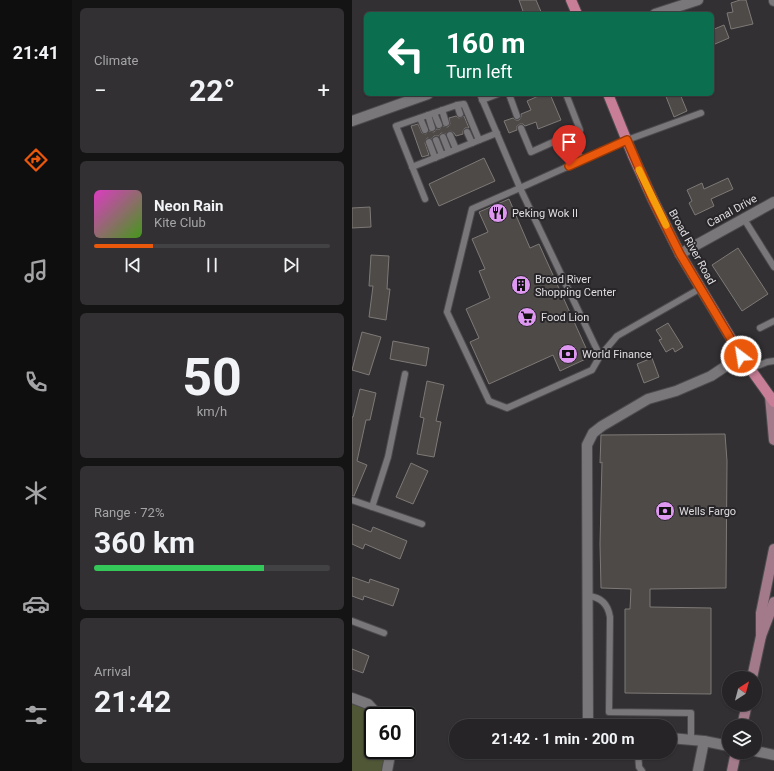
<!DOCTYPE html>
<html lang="en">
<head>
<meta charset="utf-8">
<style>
  body { margin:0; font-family:Roboto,sans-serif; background:#323032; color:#f1f3f6; height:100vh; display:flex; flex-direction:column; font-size:15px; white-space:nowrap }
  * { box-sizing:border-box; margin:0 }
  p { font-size:13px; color:#a4a4a7 }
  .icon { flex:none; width:22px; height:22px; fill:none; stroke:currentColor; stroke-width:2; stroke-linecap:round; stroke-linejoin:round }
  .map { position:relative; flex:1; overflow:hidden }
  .details { display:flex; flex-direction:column; gap:8px; padding:8px; background:#151415; width:280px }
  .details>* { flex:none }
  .top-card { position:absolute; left:12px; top:12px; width:350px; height:84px; border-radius:6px; box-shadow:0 1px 3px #0004,0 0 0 1px #424143; background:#0b6e4f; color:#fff; overflow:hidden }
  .needle { width:26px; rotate:36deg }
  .buttons { position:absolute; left:370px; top:671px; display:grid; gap:8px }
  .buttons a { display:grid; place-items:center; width:40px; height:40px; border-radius:50%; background:#262426; box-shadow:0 1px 3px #0004,0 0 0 1px #424143; font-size:20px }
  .speed { position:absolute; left:12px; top:707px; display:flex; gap:8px; font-size:20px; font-weight:700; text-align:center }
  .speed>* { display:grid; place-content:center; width:52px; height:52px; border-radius:50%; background:#262426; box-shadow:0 1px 3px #0004,0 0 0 1px #424143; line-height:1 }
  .speed .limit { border:2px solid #111; border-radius:6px; background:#fff; color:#111 }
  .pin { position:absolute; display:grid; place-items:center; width:34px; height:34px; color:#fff; margin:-41px -17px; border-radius:50% 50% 50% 0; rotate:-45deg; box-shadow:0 0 4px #0007 }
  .pin .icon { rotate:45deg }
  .me { position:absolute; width:44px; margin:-22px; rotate:329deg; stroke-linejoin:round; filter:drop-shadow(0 0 3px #0008) }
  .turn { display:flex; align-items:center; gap:14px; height:84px; padding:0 16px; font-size:18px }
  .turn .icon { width:52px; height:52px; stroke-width:2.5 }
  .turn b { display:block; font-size:28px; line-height:34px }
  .big { font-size:30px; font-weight:700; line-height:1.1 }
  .details .widget { flex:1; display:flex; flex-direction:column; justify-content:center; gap:6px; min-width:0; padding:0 14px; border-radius:6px; background:#323032 }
  .details .dial { align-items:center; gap:0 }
  .dial b { font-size:52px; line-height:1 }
  .song { display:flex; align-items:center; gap:12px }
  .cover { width:48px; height:48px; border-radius:6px; background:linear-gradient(135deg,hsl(310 70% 55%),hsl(100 70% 35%)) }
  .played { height:4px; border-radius:2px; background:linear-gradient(90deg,#ea580c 25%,#424143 25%) }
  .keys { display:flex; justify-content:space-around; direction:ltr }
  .heat { display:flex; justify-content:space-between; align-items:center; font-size:22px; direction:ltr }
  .charge { height:6px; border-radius:3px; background:linear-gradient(90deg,#34c759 72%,#424143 0) }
  .trip { position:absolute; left:97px; top:719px; width:228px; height:40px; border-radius:20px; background:#262426; box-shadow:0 1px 3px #0004,0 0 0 1px #424143; font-weight:700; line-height:40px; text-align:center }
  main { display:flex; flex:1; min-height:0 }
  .tabs { display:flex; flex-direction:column; width:72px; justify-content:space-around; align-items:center; background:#0f0e0f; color:#a4a4a7 }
  .tabs .icon { width:28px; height:28px }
  .tabs .current { color:#ea580c }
  .tabs b { font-size:18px; color:#f1f3f6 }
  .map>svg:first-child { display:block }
  .green { fill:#505737 }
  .building { fill:#4e4a47; stroke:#7d7976 }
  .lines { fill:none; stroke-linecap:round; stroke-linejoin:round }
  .service-casing { stroke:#4d4b4e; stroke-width:8 }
  .minor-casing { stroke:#4d4b4e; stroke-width:12 }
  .secondary-casing { stroke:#4d4b4e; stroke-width:12 }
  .primary-casing { stroke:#4d4b4e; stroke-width:12 }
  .service { stroke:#7a777b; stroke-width:6 }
  .minor { stroke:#7a777b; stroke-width:10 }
  .secondary { stroke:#a27a89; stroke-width:10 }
  .primary { stroke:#c97e97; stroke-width:10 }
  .route-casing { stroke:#983908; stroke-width:10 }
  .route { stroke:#ea580c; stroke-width:7 }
  .slow { stroke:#f59e0b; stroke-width:7 }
  .labels { text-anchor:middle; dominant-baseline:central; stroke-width:4; stroke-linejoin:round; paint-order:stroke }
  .street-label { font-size:11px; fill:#dfdde0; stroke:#282629 }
  .poi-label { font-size:11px; fill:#dfdde0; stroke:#282629; text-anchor:start }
</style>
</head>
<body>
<main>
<nav class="tabs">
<b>21:41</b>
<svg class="icon current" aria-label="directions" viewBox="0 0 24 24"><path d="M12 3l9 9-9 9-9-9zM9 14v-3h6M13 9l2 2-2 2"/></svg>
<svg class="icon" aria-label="music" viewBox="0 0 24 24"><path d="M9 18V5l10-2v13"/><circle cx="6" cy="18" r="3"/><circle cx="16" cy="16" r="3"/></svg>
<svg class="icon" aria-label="phone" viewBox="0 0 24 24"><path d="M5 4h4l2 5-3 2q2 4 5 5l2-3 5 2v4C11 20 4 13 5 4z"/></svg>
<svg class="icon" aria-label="climate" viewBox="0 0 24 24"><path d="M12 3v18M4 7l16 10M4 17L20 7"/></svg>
<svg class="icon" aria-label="car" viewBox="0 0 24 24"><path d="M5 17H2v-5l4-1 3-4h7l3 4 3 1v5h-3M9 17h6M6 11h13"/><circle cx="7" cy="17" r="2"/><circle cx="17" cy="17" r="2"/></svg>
<svg class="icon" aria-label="filters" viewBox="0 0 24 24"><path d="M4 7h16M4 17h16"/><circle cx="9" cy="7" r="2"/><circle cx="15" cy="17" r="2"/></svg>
</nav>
<section class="details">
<div class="widget"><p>Climate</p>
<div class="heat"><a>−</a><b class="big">22°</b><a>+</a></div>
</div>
<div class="widget">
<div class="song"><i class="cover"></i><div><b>Neon Rain</b><p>Kite Club</p></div></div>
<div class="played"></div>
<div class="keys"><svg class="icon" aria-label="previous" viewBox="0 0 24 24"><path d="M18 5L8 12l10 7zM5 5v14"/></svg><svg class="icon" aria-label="pause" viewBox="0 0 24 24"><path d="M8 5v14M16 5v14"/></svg><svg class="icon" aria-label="next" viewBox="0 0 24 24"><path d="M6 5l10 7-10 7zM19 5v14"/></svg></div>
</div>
<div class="widget dial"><b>50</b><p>km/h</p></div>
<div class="widget"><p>Range · 72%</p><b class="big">360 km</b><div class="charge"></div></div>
<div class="widget"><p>Arrival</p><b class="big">21:42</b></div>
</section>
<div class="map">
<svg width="422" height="771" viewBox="0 0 422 771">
  <rect width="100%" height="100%" fill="#323033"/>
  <!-- green -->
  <polygon class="green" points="0,698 16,704 21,716 21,750 40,750 35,771 0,771"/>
  <!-- building -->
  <g class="building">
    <polygon points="167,0 184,0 190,14 172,14"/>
    <polygon points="388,0 394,0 401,24 379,29 375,13 381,12 379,3"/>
    <polygon points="372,25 377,38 363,44 360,37 360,30"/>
    <polygon points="191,94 198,94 209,120 186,129 184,122 173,126 171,124 168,124 165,126 165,130 157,133 152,121 161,118 164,120 167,120 169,117 169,114 179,110 175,101"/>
    <polygon points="313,94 328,94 335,111 322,117"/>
    <polygon points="104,116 107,118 112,116 117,128 113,128 111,131 111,134 104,136 102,133 98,131 94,134 89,133 87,136 82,136 80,139 75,138 73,143 77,155 70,157 59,126 66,124 70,133 74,134 77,131 82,132 84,129 88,129 91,126 96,127 98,124 97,118"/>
    <polygon points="132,158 143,181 87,206 77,184"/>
    <polygon points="376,178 381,189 359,199 362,206 343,215 337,203 340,201 335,190 350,183 352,189"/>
    <polygon points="157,199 178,248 187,244 238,357 208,371 201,355 137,384 118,342 127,338 114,309 138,298 127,271 133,269 120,239 136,232 127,212"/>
    <polygon points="18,207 19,227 0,228 0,208"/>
    <polygon points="386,248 416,294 390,311 360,265"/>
    <polygon points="19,255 37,256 35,289 38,289 34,320 17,317 21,286 17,286"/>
    <polygon points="316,323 331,347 323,352 321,348 314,352 307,340 310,339 304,330"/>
    <polygon points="10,332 29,337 17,375 0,370"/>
    <polygon points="41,341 77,348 74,366 38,359"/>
    <polygon points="300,358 307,377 292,383 285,364"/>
    <polygon points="75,381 92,385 84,421 89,422 82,457 65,454 72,418 68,417"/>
    <polygon points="8,389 24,393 18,420 14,420 5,461 15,465 2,496 0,496 0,417 1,417"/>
    <polygon points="373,434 375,461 374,588 298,589 298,607 359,608 359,694 273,693 273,609 278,609 279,589 249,588 248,544 250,462 248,463 249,435"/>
    <polygon points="59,463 76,471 61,504 44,497"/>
    <polygon points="0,524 19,532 21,527 55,541 48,559 13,544 11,549 0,544"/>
    <polygon points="0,577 17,583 18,579 47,589 41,606 12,596 11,600 0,596"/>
    <polygon points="0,649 17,656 11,673 0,669"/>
  </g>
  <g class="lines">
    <!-- service casing -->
    <g class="service-casing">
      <g id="service">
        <polyline points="128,94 168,188 120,209 95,312 137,401 155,408 240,370 248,356"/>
        <polyline points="157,94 165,116"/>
        <polyline points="130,100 146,94"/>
        <polyline points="105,105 108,114"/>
        <polyline points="90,110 94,123"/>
        <polyline points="82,113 87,125"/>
        <polyline points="349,113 275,140 168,188 248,356 265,336 349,288"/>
        <polyline points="76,115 80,128"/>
        <polyline points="68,118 73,130"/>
        <polyline points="169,128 179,152 228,130 214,94"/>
        <polyline points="115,132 120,143"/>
        <polyline points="219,134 229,161"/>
        <polyline points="98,135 104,149"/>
        <polyline points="91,137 97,152"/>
        <polyline points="84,140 90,155"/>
        <polyline points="77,142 83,158"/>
        <polyline points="60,167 145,133"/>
        <polyline points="73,199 44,126 105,105 112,104 127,140"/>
        <polyline points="392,219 422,267"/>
        <polyline points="408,328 422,321"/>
        <polyline points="398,369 415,362 422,361"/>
        <polyline points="0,500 70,524"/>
        <polyline points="20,507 36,457 53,374"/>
        <path d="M236,596c13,1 20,8 22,21l-1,95 82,1v27"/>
        <polyline points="0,621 32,633"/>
        <polyline points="286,752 287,767 290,771"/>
      </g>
    </g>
    <!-- minor casing -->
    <g class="minor-casing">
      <g id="minor">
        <polyline points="422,0 422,1"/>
        <polyline points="303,14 346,0"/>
        <polyline points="0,121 76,94"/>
        <polyline points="328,254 422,202"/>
        <polyline points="0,698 16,704 27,716"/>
        <polyline points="236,726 235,445 241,433 250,426 296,399 324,391 359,376 389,356"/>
        <polyline points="318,738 352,741 377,746"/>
        <polyline points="403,751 422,755"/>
        <polyline points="35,771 39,750"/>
        <polyline points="346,771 352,741"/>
      </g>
    </g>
    <!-- secondary casing -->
    <g class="secondary-casing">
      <g id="secondary">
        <polyline points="418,396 422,440"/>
        <polyline points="409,636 409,613 422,549"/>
        <polyline points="400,678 409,636 422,602"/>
        <polyline points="390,726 395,704"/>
        <polyline points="380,771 384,752"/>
      </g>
    </g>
    <!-- primary casing -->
    <g class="primary-casing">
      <g id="primary">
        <polyline points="219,0 225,14"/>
        <polyline points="256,94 281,156 301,200 328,254 392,360 422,402"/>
      </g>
    </g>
    <!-- service -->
    <use href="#service" class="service"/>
    <!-- minor -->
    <use href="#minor" class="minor"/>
    <!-- secondary -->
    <use href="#secondary" class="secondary"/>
    <!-- primary -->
    <use href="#primary" class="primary"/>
  </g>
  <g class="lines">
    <!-- route casing -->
    <g class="route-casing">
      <polyline id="route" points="217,166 275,140 301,200 328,254 389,356"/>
    </g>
    <!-- route -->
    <use href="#route" class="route"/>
    <!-- slow -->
    <polyline class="slow" points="287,170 314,225"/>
  </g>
  <!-- icons -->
  <defs>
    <g id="restaurant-disc" transform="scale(1)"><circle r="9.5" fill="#df98f1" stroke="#282629"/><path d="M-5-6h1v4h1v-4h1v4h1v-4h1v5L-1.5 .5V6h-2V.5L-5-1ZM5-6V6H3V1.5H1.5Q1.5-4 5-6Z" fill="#111"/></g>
    <g id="building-disc" transform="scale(1)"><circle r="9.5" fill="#df98f1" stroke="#282629"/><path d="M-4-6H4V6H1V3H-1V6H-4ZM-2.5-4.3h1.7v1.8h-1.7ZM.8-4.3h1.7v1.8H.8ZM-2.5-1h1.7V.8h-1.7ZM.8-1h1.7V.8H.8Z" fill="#111"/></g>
    <g id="supermarket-disc" transform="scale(1)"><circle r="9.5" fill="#df98f1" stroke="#282629"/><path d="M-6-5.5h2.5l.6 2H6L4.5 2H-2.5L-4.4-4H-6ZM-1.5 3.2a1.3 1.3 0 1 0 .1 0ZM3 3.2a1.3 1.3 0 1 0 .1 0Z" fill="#111"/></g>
    <g id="bank-disc" transform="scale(1)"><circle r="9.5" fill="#df98f1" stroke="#282629"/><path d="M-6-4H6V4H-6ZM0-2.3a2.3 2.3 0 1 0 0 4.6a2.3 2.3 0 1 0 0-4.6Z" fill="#111"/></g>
  </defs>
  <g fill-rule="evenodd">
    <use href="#restaurant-disc" x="146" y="213"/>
    <use href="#building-disc" x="169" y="285"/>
    <use href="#supermarket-disc" x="175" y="317"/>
    <use href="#bank-disc" x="216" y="354"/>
    <use href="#bank-disc" x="313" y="511"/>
  </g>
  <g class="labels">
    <!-- street labels -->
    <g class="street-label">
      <text transform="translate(380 211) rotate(-29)">Canal Drive</text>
      <text transform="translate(340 247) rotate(61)">Broad River Road</text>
    </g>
    <!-- poi labels -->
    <g class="poi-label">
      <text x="160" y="213">Peking Wok II</text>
      <text x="183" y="279">Broad River<tspan x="183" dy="13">Shopping Center</tspan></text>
      <text x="189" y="317">Food Lion</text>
      <text x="230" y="354">World Finance</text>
      <text x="327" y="511">Wells Fargo</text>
    </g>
  </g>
</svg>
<div class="buttons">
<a><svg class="needle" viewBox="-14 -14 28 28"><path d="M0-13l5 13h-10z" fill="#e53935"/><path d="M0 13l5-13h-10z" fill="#a4a4a7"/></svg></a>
<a><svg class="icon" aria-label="layers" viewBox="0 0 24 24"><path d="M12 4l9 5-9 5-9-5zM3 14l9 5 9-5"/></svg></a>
</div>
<div class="speed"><div class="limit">60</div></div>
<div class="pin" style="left:217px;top:166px;background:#d93025"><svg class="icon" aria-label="arrive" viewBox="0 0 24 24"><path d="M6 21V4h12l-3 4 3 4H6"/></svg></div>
<svg class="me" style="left:389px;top:356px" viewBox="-20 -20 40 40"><circle r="17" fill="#ea580c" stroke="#fff" stroke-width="3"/><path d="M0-11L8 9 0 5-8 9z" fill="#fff"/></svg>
<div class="trip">21:42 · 1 min · 200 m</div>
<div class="top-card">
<div class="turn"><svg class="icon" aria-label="left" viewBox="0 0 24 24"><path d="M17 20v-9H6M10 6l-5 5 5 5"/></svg><div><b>160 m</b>Turn left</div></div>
</div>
</div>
</main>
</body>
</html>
